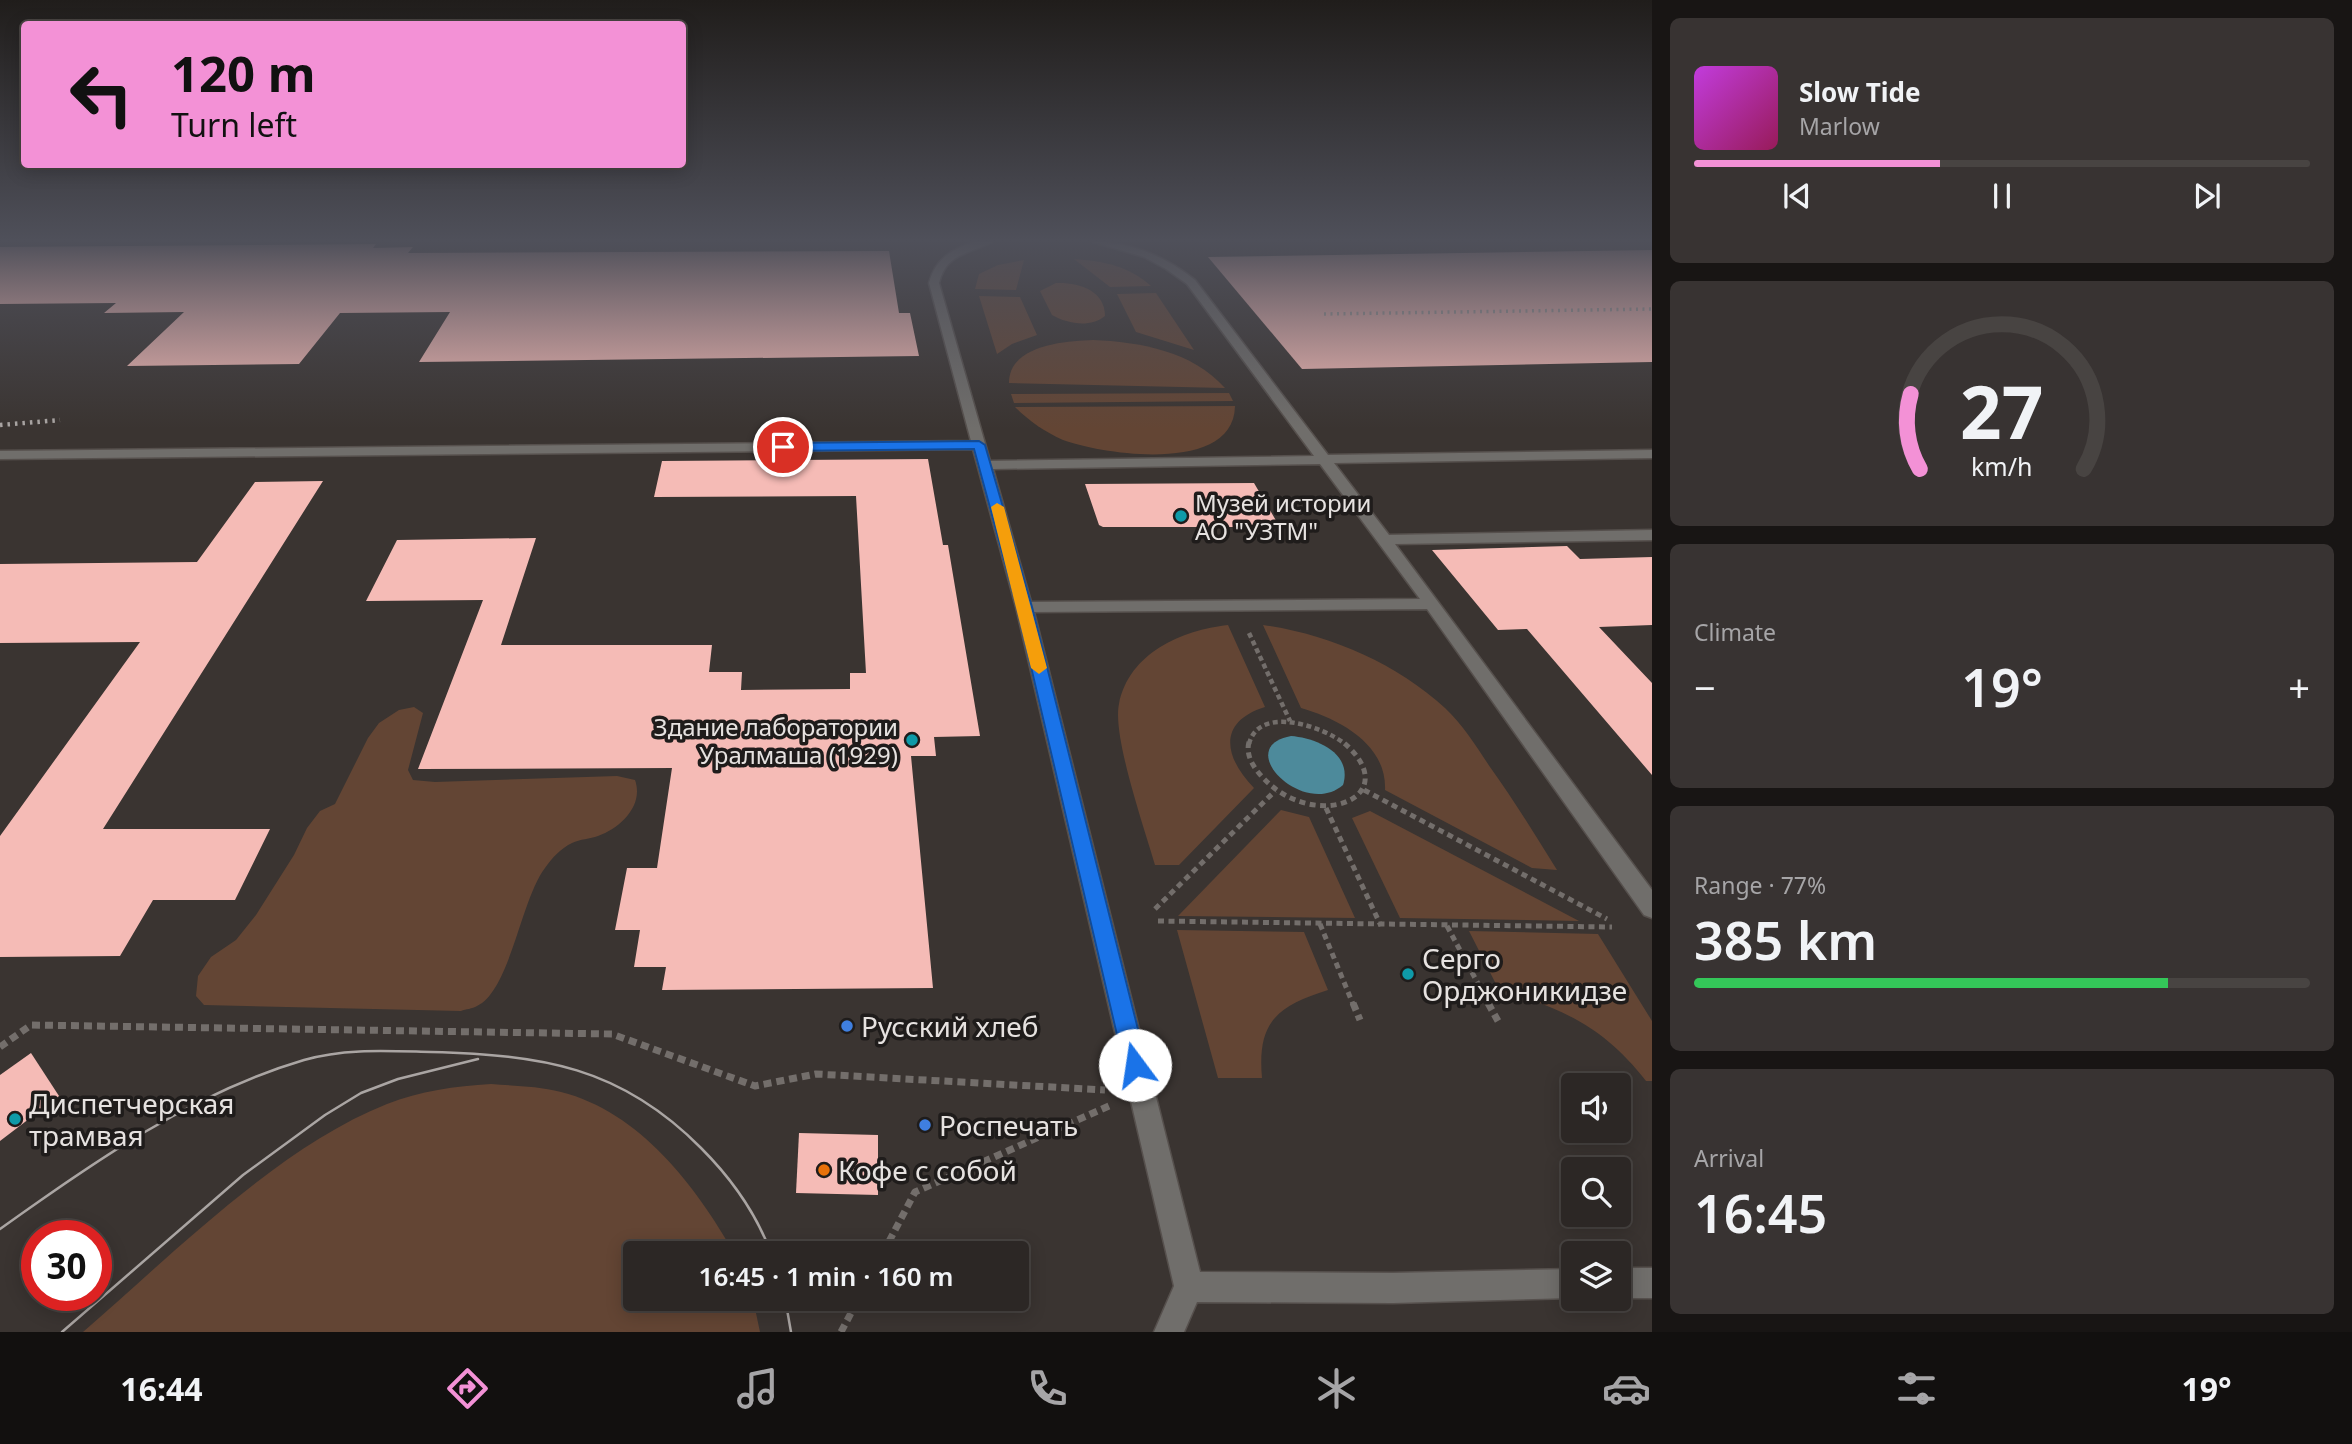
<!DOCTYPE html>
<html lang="en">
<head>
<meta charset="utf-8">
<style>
  body { margin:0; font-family:"Noto Sans",sans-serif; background:#383332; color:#f1f3f6; height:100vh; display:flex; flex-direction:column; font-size:26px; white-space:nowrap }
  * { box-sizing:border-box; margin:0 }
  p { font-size:23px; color:#a6a5a7 }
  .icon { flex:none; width:38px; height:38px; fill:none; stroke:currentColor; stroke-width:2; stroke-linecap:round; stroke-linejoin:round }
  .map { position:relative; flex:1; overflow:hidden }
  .panel { display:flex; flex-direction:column; gap:18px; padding:18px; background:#181514; width:700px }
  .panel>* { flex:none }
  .banner { position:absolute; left:21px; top:21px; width:665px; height:147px; border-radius:7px; box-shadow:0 4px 18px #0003,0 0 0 2px #484442; background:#f391d6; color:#111; overflow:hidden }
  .tools { position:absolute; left:1561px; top:1073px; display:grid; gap:14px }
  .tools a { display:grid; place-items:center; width:70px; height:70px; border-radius:7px; background:#2c2725; box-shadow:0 4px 18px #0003,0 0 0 2px #484442; font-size:35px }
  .speed { position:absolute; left:21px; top:1220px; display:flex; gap:14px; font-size:35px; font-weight:700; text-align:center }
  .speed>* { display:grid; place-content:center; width:91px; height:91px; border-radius:50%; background:#2c2725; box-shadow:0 4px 18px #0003,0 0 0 2px #484442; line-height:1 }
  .speed .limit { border:10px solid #d22; background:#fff; color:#111 }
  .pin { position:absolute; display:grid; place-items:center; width:60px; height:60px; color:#fff; margin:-30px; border:4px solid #fff; border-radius:50%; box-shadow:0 2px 7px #0007 }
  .me { position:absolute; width:77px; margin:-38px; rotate:346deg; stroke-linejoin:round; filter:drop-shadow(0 0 5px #0008) }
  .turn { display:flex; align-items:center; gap:24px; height:147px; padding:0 35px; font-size:32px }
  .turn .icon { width:91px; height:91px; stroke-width:2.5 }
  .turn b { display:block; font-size:49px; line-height:60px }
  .big { font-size:52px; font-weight:600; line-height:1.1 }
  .panel .widget { flex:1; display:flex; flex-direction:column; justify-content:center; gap:10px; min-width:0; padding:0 24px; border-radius:10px; background:#383332 }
  .panel .dial { align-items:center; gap:0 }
  .dial svg { height:182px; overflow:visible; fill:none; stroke:#484442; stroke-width:7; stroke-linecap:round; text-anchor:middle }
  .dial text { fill:#f1f3f6; stroke:none }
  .song { display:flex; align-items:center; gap:21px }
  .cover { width:84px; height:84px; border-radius:10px; background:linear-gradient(135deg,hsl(290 70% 55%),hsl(330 70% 35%)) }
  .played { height:7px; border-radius:4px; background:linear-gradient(90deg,#f391d6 40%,#484442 40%) }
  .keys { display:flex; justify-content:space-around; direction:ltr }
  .heat { display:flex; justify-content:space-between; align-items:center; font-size:38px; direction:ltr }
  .charge { height:10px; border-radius:5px; background:linear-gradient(90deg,#34c759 77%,#484442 0) }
  .trip { position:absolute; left:623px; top:1241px; width:406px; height:70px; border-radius:7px; background:#2c2725; box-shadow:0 4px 18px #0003,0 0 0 2px #484442; font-weight:600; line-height:70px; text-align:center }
  .dock { display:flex; height:112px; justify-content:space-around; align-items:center; background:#12100f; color:#a6a5a7 }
  .dock .icon { width:49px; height:49px }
  .dock .current { color:#f391d6 }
  .dock b { font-size:32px; color:#f1f3f6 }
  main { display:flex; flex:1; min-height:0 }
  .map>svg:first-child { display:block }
  .green { fill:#634534 }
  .water { fill:#4d8a9b }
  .building { fill:#f5bbb6 }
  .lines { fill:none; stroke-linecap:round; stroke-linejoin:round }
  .minor-casing { stroke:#56504d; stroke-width:3 }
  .path-far2 { stroke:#736e6b; stroke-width:4.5; stroke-dasharray:5 3.5; stroke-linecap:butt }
  .path-far1 { stroke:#736e6b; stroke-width:5; stroke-dasharray:6 4.5; stroke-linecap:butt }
  .path { stroke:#736e6b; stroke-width:7; stroke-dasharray:8 5; stroke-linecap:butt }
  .minor { fill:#706e6b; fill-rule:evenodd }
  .tram { stroke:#aaa5a3; stroke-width:2.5 }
  .rail-far1 { stroke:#aaa5a3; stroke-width:3.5; stroke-dasharray:2 4.5; stroke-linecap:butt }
  .rail { stroke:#aaa5a3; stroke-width:4.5; stroke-dasharray:2.5 5; stroke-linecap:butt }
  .route { fill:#1a73e8; stroke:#114b97; stroke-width:2 }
  .slow { fill:#f59e0b }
  .culture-dot { fill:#0f9aa8; stroke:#1f1c1b; stroke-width:2.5 }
  .shop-dot { fill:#3f7fe0; stroke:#1f1c1b; stroke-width:2.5 }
  .food-dot { fill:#e8710a; stroke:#1f1c1b; stroke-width:2.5 }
  .labels { text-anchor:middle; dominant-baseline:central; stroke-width:7; stroke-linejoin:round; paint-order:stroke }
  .poi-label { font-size:24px; fill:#e6e2e0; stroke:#1f1c1b; text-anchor:start }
  .near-poi-label { font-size:28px; fill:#e6e2e0; stroke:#1f1c1b; text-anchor:start }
</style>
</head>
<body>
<main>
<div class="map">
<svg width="1652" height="1332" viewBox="0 0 1652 1332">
  <rect width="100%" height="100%" fill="#3a3431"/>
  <!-- green -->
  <g class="green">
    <path d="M1074,259c29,2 55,7 77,27l-41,1z"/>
    <polygon points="1024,260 1016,290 975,289 979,274 998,265"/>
    <path d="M1056,283c22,-1 49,7 49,33 -15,12 -37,8 -53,-1l-12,-24z"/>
    <polygon points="1156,293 1194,350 1136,332 1117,294"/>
    <polygon points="979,296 1020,297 1037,335 1012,344 997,354"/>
    <path d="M1093,340c47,2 99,11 132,48l-216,-5c0,-38 56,-42 84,-43z"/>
    <polygon points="1229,393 1233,401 1014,403 1011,394"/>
    <path d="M1235,406c-1,68 -131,49 -172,34 -18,-8 -34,-19 -48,-33z"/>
    <path d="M1228,625l37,82c-48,15 -41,50 -11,81l-75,77h-24c-10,-35 -43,-129 -36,-161 10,-51 63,-74 109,-79z"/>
    <path d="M1263,625c65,9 133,38 182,83 18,17 31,38 45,59 24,33 45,68 67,103l-25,-2 -147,-78c2,-46 -46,-71 -84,-82z"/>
    <path d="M414,707l9,6 -15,57 5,10 22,2 182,-6 18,4c9,25 -14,48 -37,56 -8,3 -18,3 -26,7 -12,6 -19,14 -27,25 -24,31 -35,123 -68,138 -5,3 -11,3 -16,5l-257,-6 -8,-9 2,-20 13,-19 25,-17 20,-25 38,-60 13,-27 13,-17 15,-7 33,-66 11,-15 20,-13z"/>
    <polygon points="1281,810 1309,817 1355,918 1178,916"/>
    <polygon points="1370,811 1579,921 1400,918 1352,818"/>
    <path d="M1177,930l127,2 24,58c-51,16 -71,32 -66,88h-44z"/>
    <path d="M1469,931l129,3 54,87v60h-6c-41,-53 -83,-73 -147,-91z"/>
    <path d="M491,1084c23,2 47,2 70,8 79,20 135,94 173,161h-99v45l118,1 7,33h-677c88,-76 195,-185 304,-228 33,-13 68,-18 104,-20z"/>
  </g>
  <!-- water -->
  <path class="water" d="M1291,736c25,2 62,17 52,49 -39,34 -112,-38 -52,-49z"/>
  <!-- building -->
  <g class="building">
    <polygon points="376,244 373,248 413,247 408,253 889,251 899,313 910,313 919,356 419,362 450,312 340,313 299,364 127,366 184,312 104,313 116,303 0,304 0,247"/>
    <polygon points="1652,250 1652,362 1302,369 1208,257"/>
    <polygon points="928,459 943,545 948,545 980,736 934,737 936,756 911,756 933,988 662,990 666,967 634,967 640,930 615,930 627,868 657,868 672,768 418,769 483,600 366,601 397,540 536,538 501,645 712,645 709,672 742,672 741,690 850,689 850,673 866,673 856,496 654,497 662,461"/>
    <polygon points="323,481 103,829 270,829 235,900 153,900 120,956 0,957 0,836 140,642 0,643 0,564 197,562 255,482"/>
    <polygon points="1254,483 1278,524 1275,524 1277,527 1103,527 1099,525 1085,484"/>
    <polygon points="1567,546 1580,559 1652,557 1652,625 1599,627 1652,683 1652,775 1527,629 1498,630 1432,550"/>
    <polygon points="31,1053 59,1096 0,1141 0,1075"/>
    <polygon points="799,1133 878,1135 878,1195 796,1193"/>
  </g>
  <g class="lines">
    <!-- minor casing -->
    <g class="minor-casing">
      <g id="minor">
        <path d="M974,242h18c-22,12 -46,11 -53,41l51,178 324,-5 -127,-172 -21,-15 -22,-12 -51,-15c38,0 72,14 102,38l133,175 324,-5v8l-318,5 55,72 263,-5v10l-257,4 257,346v28l-8,-3 -217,-306 -393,3 166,660 193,1 180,-4v29l-180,5 -196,-1 -13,30h-30l20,-46 -158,-679 -43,-158 -973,10v-8l971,-10 -42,-158c6,-24 23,-34 45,-41zM1320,464l100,135 -389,3 -38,-133z"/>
        <rect x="1619" y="1268" width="33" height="30"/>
      </g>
    </g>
    <!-- path-far2 -->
    <g class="path-far2">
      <polyline points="1249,633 1290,721"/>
      <path d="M1249,744c10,-40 75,-17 96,0"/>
    </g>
    <!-- path-far1 -->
    <g class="path-far1">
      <path d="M1249,742c-3,11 2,21 9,30 51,64 152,27 85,-30"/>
      <polyline points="1364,790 1607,919"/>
      <polyline points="1326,808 1381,926"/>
      <polyline points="1155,909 1275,791"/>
      <polyline points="1158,921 1612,927"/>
      <polyline points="1320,924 1353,1004"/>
      <polyline points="1447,926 1489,1004"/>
    </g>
    <!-- path -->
    <g class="path">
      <polyline points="1353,1003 1360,1020"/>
      <polyline points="1488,1003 1498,1021"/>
      <polyline points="0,1047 31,1025 612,1034 755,1086 816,1074 1105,1090"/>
      <polyline points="883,1253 915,1192 1109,1106"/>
      <polyline points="841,1332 859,1298"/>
    </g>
    <!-- minor -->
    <use href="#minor" class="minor"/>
    <!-- tram -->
    <g class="tram">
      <path d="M0,1229c94,-67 192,-136 304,-169 41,-12 85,-9 127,-8 110,3 189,14 270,96 30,30 55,65 70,105"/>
      <polyline points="785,1298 791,1332"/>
      <polyline points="62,1332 243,1175 325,1115 361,1093 398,1079 478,1059"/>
    </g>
    <!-- rail-far1 -->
    <polyline class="rail-far1" points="1324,314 1652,309"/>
    <!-- rail -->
    <polyline class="rail" points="0,425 60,420"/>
  </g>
  <!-- sky -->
  <linearGradient id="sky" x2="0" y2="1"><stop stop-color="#201d1b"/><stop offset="0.56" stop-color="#4f505a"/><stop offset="1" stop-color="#4f505a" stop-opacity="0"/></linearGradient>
  <rect width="1652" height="429" fill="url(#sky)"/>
  <!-- route -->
  <polygon class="route" points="979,441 985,445 1032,607 1147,1065 1143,1073 1135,1076 1127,1073 1124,1065 1017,607 974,449 783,451 777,447 783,443"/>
  <!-- slow -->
  <polygon class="slow" points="997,503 1004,507 1047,668 1039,674 1031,668 991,507"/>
  <!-- markers -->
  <g class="culture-dot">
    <circle cx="1181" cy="516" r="7"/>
    <circle cx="912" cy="740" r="7"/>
    <circle cx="1408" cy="974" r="7"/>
    <circle cx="15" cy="1119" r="7"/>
  </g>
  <g class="shop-dot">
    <circle cx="847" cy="1026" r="7"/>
    <circle cx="925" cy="1125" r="7"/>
  </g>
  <circle class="food-dot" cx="824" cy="1170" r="7"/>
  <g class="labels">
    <!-- poi labels -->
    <g class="poi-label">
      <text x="1195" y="502">Музей истории<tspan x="1195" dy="28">АО "УЗТМ"</tspan></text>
      <text x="898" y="726" text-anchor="end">Здание лаборатории<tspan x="898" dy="28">Уралмаша (1929)</tspan></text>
    </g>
    <!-- near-poi labels -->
    <g class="near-poi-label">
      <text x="1422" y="958">Серго<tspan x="1422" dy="32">Орджоникидзе</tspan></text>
      <text x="861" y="1026">Русский хлеб</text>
      <text x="29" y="1103">Диспетчерская<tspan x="29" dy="32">трамвая</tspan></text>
      <text x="939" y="1125">Роспечать</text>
      <text x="838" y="1170">Кофе с собой</text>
    </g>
  </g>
</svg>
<div class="tools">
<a><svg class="icon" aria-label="sound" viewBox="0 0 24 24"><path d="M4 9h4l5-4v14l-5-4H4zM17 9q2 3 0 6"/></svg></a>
<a><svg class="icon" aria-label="search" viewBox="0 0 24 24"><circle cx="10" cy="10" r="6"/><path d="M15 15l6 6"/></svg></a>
<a><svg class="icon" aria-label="layers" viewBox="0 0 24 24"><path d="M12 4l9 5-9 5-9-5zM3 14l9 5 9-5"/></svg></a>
</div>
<div class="speed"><div class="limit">30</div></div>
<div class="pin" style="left:783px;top:447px;background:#d93025"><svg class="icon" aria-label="arrive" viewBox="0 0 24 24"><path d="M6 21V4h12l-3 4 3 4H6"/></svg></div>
<svg class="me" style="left:1135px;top:1065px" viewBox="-20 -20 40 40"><circle r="19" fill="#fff"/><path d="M0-13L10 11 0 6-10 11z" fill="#1a73e8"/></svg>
<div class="trip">16:45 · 1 min · 160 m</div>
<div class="banner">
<div class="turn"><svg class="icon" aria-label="left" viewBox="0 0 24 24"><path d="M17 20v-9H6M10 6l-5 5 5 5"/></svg><div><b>120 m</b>Turn left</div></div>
</div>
</div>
<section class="panel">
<div class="widget">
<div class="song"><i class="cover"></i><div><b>Slow Tide</b><p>Marlow</p></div></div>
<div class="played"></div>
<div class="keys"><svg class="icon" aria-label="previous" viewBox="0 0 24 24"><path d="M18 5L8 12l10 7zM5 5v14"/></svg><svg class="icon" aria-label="pause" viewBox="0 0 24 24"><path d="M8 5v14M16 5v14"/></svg><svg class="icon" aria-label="next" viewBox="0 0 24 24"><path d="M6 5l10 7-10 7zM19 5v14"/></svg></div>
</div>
<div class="widget dial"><svg viewBox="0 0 100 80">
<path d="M14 69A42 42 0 1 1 86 69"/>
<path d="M14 69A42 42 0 0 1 10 36" stroke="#f391d6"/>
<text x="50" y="56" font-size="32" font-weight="700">27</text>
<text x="50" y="72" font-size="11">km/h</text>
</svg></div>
<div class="widget"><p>Climate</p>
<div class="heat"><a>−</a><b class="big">19°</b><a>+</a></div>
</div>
<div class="widget"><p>Range · 77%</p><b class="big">385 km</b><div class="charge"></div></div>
<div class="widget"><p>Arrival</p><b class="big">16:45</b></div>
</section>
</main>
<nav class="dock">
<b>16:44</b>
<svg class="icon current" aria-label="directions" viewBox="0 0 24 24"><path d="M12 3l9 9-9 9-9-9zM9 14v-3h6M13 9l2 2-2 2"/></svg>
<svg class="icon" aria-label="music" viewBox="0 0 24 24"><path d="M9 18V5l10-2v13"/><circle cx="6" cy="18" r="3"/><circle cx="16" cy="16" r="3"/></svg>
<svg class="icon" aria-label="phone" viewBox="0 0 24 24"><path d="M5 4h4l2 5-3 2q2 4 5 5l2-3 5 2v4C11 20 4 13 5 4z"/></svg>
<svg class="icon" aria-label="climate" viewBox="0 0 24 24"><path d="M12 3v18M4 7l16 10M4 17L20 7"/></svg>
<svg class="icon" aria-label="car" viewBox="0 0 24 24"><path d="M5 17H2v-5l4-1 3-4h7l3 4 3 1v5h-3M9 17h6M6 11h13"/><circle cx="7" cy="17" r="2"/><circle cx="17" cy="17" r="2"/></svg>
<svg class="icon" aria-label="filters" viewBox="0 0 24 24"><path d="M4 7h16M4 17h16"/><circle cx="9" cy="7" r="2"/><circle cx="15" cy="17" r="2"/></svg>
<b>19°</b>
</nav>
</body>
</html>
